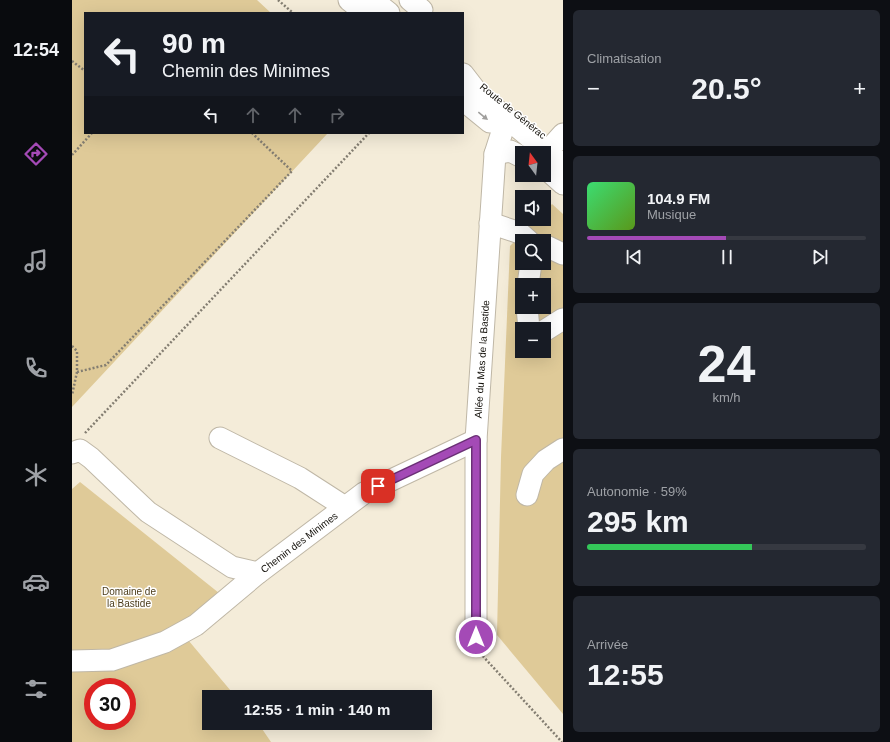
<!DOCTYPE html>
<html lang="fr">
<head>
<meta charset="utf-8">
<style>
  body { margin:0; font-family:Helvetica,sans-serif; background:#242831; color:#f1f3f6; height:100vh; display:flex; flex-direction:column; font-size:15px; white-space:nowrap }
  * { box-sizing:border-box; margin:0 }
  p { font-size:13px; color:#9ea1a6 }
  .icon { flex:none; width:22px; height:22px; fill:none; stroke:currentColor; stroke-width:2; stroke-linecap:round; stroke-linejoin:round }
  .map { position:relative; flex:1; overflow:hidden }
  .details { display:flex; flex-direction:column; gap:10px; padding:10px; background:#0d0f14; width:327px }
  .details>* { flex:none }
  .banner { position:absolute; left:12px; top:12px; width:380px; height:122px; border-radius:0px; box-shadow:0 4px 16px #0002; background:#171b24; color:#f1f3f6; overflow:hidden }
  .needle { width:26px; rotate:345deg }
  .fabs { position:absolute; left:443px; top:146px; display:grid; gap:8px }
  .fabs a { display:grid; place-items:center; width:36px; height:36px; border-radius:0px; background:#171b24; box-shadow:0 4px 16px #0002; font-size:20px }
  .speed { position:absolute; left:12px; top:678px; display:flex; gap:8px; font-size:20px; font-weight:700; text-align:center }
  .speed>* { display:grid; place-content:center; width:52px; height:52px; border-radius:50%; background:#171b24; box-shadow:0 4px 16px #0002; line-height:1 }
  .speed .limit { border:6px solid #d22; background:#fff; color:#111 }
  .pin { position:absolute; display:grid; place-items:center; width:34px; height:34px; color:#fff; margin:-17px; border-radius:8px; box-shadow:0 2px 6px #0006 }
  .me { position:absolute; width:44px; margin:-22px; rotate:0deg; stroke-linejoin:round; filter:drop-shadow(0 0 3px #0008) }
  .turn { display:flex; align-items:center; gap:14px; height:84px; padding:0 12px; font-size:18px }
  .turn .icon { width:52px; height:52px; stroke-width:2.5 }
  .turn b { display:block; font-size:28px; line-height:34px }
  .lanes { display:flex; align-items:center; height:38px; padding:0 12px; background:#0003; justify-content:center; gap:20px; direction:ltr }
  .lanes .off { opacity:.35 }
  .big { font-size:30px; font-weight:600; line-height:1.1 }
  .details .card { flex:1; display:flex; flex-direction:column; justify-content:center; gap:6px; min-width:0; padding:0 14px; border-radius:6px; background:#242831 }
  .details .dial { align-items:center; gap:0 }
  .dial b { font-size:52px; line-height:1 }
  .song { display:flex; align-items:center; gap:12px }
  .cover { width:48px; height:48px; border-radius:6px; background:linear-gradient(135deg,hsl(140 70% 55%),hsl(90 70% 35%)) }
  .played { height:4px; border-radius:2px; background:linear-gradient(90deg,#a44ab6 50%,#363941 50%) }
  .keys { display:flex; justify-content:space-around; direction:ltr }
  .heat { display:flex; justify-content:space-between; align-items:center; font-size:22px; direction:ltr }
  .charge { height:6px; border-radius:3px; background:linear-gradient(90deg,#34c759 59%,#363941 0) }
  .trip { position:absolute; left:130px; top:690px; width:230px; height:40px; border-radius:0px; background:#171b24; box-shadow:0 4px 16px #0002; font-weight:600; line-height:40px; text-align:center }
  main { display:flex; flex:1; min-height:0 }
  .tabs { display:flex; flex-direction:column; width:72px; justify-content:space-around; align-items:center; background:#090b0e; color:#9ea1a6 }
  .tabs .icon { width:28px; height:28px }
  .tabs .active { color:#a44ab6 }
  .tabs b { font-size:18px; color:#f1f3f6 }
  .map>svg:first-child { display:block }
  .green { fill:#dfca98; fill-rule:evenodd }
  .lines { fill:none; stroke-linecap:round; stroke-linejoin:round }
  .minor-casing { stroke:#bfb7a6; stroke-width:23 }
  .path { stroke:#837d71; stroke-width:2.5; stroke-dasharray:2 2; stroke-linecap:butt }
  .minor { stroke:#fff; stroke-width:21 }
  .oneway { fill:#a09f9d }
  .route-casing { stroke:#6b3076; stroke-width:10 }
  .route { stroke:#a44ab6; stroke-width:7 }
  .labels { text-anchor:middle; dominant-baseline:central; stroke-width:3; stroke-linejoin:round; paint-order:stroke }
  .street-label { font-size:10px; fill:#120f09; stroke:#fff }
  .park-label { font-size:10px; fill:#4c3d1b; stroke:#fff }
</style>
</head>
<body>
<main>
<nav class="tabs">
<b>12:54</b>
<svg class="icon active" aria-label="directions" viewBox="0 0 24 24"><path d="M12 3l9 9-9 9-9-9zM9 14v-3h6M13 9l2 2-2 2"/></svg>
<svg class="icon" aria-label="music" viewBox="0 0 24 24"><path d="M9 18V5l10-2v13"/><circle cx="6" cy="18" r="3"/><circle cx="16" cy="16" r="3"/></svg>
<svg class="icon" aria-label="phone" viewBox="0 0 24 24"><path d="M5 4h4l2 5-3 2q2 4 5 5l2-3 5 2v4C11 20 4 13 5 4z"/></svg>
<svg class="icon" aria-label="climate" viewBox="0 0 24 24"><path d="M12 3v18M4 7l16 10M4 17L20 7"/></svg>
<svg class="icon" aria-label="car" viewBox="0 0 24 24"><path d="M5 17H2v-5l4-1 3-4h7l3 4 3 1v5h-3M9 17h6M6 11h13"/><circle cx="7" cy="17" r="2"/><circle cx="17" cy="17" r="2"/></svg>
<svg class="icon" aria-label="filters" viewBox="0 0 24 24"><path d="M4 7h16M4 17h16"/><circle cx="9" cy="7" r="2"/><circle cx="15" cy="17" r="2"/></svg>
</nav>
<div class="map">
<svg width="491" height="742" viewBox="0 0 491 742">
  <rect width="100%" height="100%" fill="#f4ecd9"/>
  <!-- green -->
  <g class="green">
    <polygon points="0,0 185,0 199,13 13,13 13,133 256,133 0,407"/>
    <path d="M480,204l11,10v500l-66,-79 4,-178 9,-211 27,-27h7v-7zM450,241h22v22h-22zM450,285h22v22h-22zM450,329h22v22h-22z"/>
    <path d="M8,482l139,111 -41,35 58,69h-27v26h49l13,19h-199v-253zM21,687h34v34h-34z"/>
  </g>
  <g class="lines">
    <!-- minor casing -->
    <g class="minor-casing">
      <g id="minor">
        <polyline points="277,0 293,13"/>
        <polyline points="301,0 317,13"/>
        <polyline points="338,0 350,10 347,13"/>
        <polyline points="391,74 408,96 491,165"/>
        <polyline points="391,100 418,122"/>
        <polyline points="423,154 438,151 450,157"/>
        <polyline points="472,155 491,134"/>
        <polyline points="472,167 491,184"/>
        <polyline points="418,223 448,233 457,241"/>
        <polyline points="472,247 474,246 491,254"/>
        <polyline points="456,285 459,263"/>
        <polyline points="455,307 457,329"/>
        <polyline points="472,331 491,319"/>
        <polyline points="148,438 228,478 273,507"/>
        <path id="s1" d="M0,453l8,-3 11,8 57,54 84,55 26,6 106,-80 112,-53"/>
        <polyline points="455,495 461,474 474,460 491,449"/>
        <path id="s2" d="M404,637v-197l19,-286 7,-22 8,-12"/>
        <polyline points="0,661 40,660 93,642 124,625 186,573"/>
      </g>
    </g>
    <!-- path -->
    <g class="path">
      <polyline points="206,0 221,13"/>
      <polyline points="0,61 13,71"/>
      <polyline points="0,155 20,133"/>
      <polyline points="0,346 5,351 5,372 0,395"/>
      <polyline points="5,372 34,365 220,171 180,133"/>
      <polyline points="13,433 297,133"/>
      <polyline points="408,653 490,742"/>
    </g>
    <!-- minor -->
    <use href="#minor" class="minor"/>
  </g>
  <!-- one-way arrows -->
  <defs><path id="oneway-solid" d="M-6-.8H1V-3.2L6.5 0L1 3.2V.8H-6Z"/></defs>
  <use class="oneway" href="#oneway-solid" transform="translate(411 116) rotate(39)"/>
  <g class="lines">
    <!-- route casing -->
    <g class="route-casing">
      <polyline id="route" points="306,486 404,440 404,637"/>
    </g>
    <!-- route -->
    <use href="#route" class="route"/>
  </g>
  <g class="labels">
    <!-- street labels -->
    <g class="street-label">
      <text transform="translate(441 111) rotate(39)">Route de Générac</text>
      <text stroke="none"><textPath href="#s2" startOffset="278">Allée du Mas de la Bastide</textPath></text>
      <text stroke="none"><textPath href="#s1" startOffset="279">Chemin des Minimes</textPath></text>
    </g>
    <!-- park labels -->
    <g class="park-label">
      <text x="57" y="591">Domaine de<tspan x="57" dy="12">la Bastide</tspan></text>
    </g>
  </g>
</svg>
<div class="fabs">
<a><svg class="needle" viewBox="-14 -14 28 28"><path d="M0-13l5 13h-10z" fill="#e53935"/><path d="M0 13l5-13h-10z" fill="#9ea1a6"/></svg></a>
<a><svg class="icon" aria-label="sound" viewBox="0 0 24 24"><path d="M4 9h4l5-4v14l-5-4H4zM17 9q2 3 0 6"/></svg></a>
<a><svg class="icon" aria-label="search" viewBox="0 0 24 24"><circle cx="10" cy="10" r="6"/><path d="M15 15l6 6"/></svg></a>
<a>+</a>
<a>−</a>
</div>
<div class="speed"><div class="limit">30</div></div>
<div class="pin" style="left:306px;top:486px;background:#d93025"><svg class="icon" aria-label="arrive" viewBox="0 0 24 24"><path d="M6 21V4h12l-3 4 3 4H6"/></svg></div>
<svg class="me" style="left:404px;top:637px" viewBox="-20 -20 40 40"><circle r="17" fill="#a44ab6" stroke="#fff" stroke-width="3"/><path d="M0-11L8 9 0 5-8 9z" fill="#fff"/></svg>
<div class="trip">12:55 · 1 min · 140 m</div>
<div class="banner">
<div class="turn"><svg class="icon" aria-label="left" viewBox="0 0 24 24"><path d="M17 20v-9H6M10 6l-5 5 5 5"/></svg><div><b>90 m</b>Chemin des Minimes</div></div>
<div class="lanes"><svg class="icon" aria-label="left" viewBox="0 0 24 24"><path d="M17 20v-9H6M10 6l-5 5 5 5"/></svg><svg class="icon off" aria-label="ahead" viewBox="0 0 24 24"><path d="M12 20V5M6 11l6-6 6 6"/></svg><svg class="icon off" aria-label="ahead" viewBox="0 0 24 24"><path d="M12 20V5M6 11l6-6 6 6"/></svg><svg class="icon off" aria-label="right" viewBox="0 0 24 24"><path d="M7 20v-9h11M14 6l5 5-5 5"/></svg></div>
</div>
</div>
<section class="details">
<div class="card"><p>Climatisation</p>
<div class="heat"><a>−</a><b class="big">20.5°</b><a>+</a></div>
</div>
<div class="card">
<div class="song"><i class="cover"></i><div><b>104.9 FM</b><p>Musique</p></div></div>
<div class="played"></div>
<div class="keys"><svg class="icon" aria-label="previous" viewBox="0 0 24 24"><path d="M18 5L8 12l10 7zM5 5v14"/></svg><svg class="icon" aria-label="pause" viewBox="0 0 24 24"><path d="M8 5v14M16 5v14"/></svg><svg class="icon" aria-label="next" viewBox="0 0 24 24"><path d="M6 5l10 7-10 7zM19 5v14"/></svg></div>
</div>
<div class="card dial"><b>24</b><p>km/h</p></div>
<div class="card"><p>Autonomie · 59%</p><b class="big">295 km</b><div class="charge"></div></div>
<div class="card"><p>Arrivée</p><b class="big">12:55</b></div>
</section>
</main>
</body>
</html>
